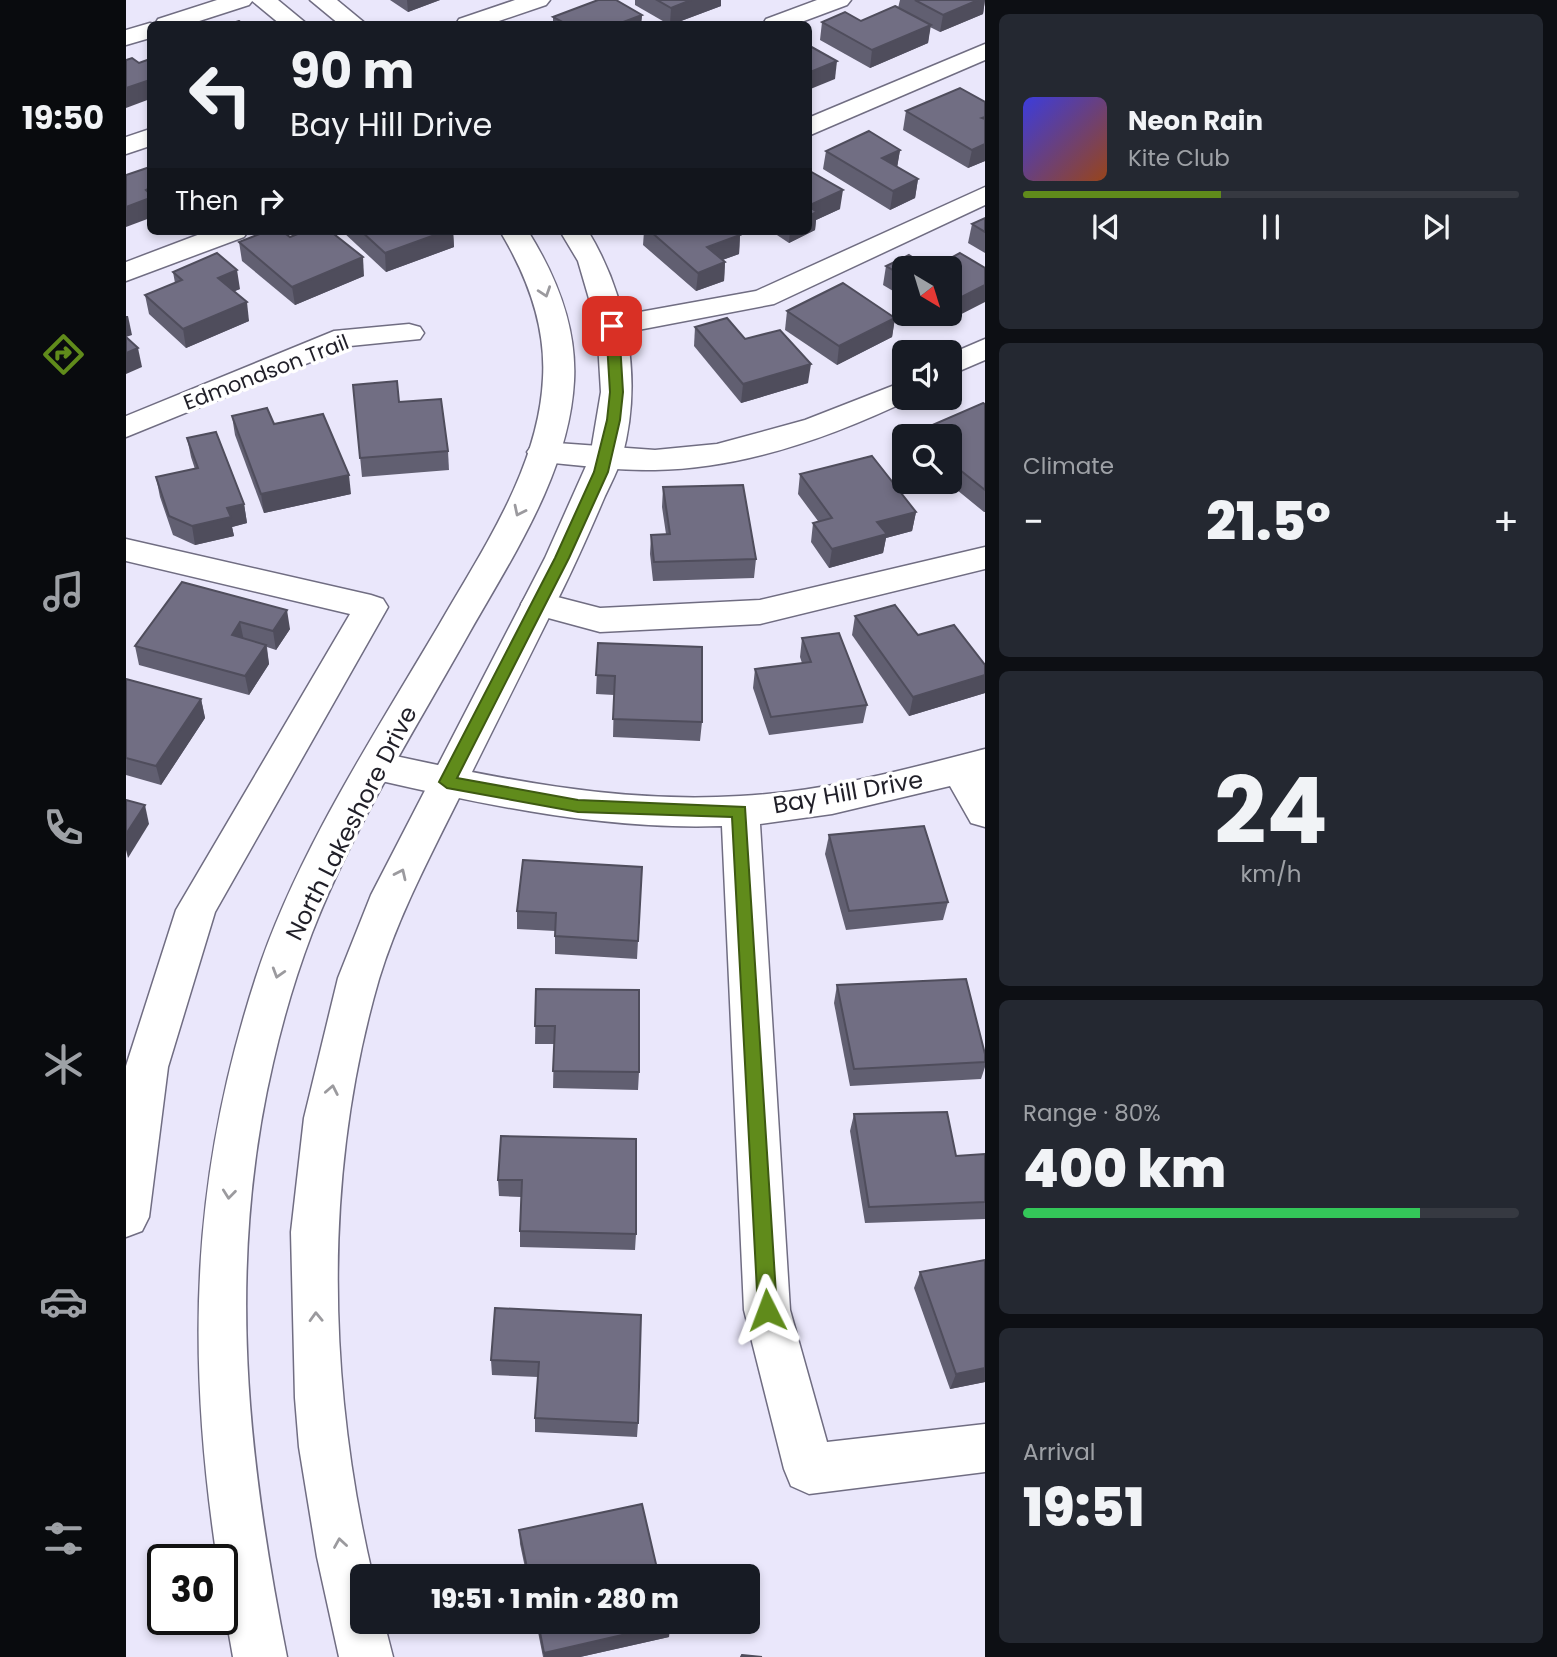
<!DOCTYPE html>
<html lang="en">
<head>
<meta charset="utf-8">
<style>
  body { margin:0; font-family:Poppins,sans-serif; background:#242831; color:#f1f3f6; height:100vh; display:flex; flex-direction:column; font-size:26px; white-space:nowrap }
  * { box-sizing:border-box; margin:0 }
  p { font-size:23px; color:#9ea1a6 }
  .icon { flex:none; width:38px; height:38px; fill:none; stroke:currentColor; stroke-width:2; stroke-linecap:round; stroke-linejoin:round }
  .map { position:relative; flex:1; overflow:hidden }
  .sheet { display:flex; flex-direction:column; gap:14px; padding:14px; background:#0d0f14; width:572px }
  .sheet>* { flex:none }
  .banner { position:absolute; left:21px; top:21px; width:665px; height:214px; border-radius:10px; box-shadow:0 4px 10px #0003; background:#171b24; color:#f1f3f6; overflow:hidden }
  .needle { width:46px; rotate:142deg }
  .controls { position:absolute; left:766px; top:256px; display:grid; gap:14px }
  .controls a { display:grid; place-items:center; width:70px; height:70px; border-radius:10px; background:#171b24; box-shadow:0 4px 10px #0003; font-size:35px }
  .speed { position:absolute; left:21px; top:1544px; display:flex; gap:14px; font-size:35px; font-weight:700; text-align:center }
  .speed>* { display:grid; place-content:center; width:91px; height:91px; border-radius:50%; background:#171b24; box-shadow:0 4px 10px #0003; line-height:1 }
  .speed .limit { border:4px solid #111; border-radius:10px; background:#fff; color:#111 }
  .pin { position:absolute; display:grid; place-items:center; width:60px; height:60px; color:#fff; margin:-30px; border-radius:14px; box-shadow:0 4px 10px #0006 }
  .me { position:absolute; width:77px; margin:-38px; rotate:357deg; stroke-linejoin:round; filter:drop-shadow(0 0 5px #0008) }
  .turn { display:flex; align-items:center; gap:24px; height:147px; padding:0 28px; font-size:32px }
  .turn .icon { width:91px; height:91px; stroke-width:2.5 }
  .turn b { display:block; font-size:49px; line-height:60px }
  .then { display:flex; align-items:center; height:66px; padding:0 28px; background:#0003; gap:14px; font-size:26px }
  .big { font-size:52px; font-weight:800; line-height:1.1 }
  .sheet .widget { flex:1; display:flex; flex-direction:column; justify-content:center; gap:10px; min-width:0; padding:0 24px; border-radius:10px; background:#242831 }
  .sheet .dial { align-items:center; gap:0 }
  .dial b { font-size:91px; line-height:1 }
  .song { display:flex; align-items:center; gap:21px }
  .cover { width:84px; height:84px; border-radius:10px; background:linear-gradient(135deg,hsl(240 70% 55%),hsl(20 70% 35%)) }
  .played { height:7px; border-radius:4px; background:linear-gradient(90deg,#608b1b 40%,#363941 40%) }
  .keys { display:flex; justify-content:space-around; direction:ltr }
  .heat { display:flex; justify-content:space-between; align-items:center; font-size:38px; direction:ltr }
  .charge { height:10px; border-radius:5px; background:linear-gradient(90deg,#34c759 80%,#363941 0) }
  .trip { position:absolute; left:224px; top:1564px; width:410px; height:70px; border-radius:10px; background:#171b24; box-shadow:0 4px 10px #0003; font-weight:800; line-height:70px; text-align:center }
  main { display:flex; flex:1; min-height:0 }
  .menu { display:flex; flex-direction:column; width:126px; justify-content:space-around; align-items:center; background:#090b0e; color:#9ea1a6 }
  .menu .icon { width:49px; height:49px }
  .menu .selected { color:#608b1b }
  .menu b { font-size:32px; color:#f1f3f6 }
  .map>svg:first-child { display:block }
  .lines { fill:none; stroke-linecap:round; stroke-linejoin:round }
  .minor-casing { stroke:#706d82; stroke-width:3 }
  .major-casing { stroke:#706d82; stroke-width:3 }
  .minor { fill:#fff; fill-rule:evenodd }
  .major { fill:#fff; fill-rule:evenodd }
  .wall { fill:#615f71 }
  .shaded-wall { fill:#4f4d5c }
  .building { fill:#716e83; stroke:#4f4d5c; stroke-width:2 }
  .oneway { stroke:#9b9a9e }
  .route { fill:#608b1b; stroke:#3e5a12; stroke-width:2 }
  .labels { text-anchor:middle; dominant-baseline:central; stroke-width:7; stroke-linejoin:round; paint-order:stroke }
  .far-street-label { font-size:21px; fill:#201f28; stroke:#fff }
  .street-label { font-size:24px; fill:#201f28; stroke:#fff }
</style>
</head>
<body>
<main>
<nav class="menu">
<b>19:50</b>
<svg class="icon selected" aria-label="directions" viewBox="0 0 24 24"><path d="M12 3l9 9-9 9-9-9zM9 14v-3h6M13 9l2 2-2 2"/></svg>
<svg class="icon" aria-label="music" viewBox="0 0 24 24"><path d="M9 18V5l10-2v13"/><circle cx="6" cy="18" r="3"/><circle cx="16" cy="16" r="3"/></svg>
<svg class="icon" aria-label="phone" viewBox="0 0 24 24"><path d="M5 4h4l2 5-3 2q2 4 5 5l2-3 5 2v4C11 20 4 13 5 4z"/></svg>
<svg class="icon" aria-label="climate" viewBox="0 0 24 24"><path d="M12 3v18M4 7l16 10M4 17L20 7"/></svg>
<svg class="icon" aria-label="car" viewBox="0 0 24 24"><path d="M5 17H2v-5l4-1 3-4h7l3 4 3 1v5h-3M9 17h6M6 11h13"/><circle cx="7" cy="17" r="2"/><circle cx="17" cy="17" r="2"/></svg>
<svg class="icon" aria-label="filters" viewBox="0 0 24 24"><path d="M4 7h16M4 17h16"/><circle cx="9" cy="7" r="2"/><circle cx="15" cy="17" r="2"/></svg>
</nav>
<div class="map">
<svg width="859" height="1657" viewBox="0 0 859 1657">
  <rect width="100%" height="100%" fill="#eae7fb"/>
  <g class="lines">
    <!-- minor casing -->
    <g class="minor-casing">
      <g id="minor">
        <polygon points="91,0 127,0 123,5 64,24 24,24 24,38 0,45 0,30 24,23 29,24 32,19"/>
        <polygon points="389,0 424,0 420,5 364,24 330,24 333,19"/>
        <polygon points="691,0 725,0 721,5 670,24 637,24 640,19"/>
        <polygon points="859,44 859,60 682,136 682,118"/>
        <polygon points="24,129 24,146 0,154 0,137"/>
        <polygon points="859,187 859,205 648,304 486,335 476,332 471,326 476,320 486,317 630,291"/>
        <polygon points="82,231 122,231 118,237 0,281 0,262"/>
        <polygon points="283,324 294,327 298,333 294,339 224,346 0,437 0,416 208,331"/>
        <polygon points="859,339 859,360 824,375 824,354"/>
        <path d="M779,381v16h10c-80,39 -171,72 -260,73 -38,1 -75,-5 -112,-8l-11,-3 -5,-7 5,-7 11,-3 112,8 62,-6 88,-24z"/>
        <polygon points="0,539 245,595 257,599 262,607 89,912 42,1067 23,1217 16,1231 0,1237 0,1066 50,910 224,614 0,561"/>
        <polygon points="859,547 859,569 634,624 474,632 400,612 395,604 400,596 412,592 474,608 634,600"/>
        <path d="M859,749v78l-14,-4 -21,-37 -118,28 -72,10 30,486 37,132 158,-18v48l-176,22 -18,-8 -7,-17 -40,-159 -22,-484c-117,4 -232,-20 -345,-46l-13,-4 -6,-10 6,-10 13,-4c119,26 240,52 363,44 83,-4 164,-26 245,-47z"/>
      </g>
    </g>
    <!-- major casing -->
    <g class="major-casing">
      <g id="major">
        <polygon points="125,0 152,0 181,24 154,24"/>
        <polygon points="184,0 211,0 240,24 213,24"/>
        <path d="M374,231h28c28,45 49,95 46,150 -5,95 -66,182 -111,263 -53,94 -112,188 -151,289 -16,42 -29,86 -39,130 -47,202 -26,394 14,594h-54l-11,-62v-36h-5c-31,-206 -26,-382 39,-582 39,-121 118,-242 183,-352 43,-75 100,-157 104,-247 3,-53 -16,-102 -43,-147z"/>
        <path d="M434,231h28c40,66 55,150 34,226 -4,13 -11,26 -17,39 -15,35 -30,69 -47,103 -35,71 -70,141 -105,211 -27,54 -56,110 -74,169 -56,193 -52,402 -6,598h-11v45h22l9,35h-54l-22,-100 -18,-110 -4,-49 -4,-166 13,-114 34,-140 33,-83 174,-337 45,-101 11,-65 -4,-66 -19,-65z"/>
      </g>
    </g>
    <!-- minor -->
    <use href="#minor" class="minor"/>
    <!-- major -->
    <use href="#major" class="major"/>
  </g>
  <!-- wall -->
  <g class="wall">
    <polygon points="264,0 314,0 282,12"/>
    <polygon points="509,0 595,0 595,6 547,24 542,24 509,5"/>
    <polygon points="774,0 859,0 857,14 814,32 804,27 802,43 744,68 694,40 696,22 735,21 772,8"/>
    <polygon points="516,15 515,24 427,24 427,17"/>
    <polygon points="859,102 859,161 842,168 777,130 780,111"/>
    <polygon points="774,150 771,167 792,179 789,198 764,210 697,169 700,151"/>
    <polygon points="682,170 714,209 690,220 689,230 663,243 645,231 682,231"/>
    <polygon points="859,218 859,253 842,243 846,224"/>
    <polygon points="216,231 327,231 328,247 260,272"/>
    <polygon points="518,231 609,231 614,235 613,254 596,260 599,262 598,281 570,291 517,245"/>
    <polygon points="164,237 238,276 169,305 116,261 113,242"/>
    <polygon points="760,266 779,268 779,298 757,285"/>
    <polygon points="47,272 114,289 108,291 123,321 60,348 23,314 19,295 49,283"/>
    <polygon points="661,311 769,318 766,337 711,365 659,330"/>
    <polygon points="802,313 824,313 818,323"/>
    <polygon points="569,327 619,339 682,383 615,403 568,346"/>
    <polygon points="227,385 322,451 323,470 236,477"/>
    <polygon points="859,404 859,512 858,512 820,481 824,481 824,436 788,436 788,433"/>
    <polygon points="106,416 148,424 225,494 138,513 109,435"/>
    <polygon points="61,438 118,504 121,523 106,527 108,536 69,545 47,535 34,497 30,477 69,469 65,457"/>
    <polygon points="674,474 790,512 786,531 760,538 757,553 703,568 685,542 687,523 692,521 672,494"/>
    <polygon points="537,487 630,559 628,578 527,581 524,554 525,535 540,534 536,507"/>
    <polygon points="56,582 164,629 150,650 141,647 143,664 123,695 13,665 9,646"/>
    <polygon points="729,616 792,635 859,665 859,693 783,716 726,635"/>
    <polygon points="676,638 741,705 737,723 643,735 627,688 629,669 676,663 674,657"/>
    <polygon points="472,643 576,722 574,741 487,737 488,695 470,694"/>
    <polygon points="0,679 75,699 79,718 35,785 0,775"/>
    <polygon points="703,835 822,902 817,920 720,930 699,854"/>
    <polygon points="516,867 511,959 429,954 429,931 391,929 391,911"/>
    <polygon points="711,985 859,1054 859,1067 855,1079 724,1086 708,1003"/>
    <polygon points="410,989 513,1072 512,1090 427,1088 428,1044 409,1044"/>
    <polygon points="728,1114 830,1156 859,1154 859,1219 739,1223 724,1131"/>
    <polygon points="510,1139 510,1234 509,1250 394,1247 394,1231 395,1197 373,1196 372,1180"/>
    <polygon points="859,1260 859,1382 824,1389 788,1288 794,1272"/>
    <polygon points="369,1308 512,1423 511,1437 409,1432 409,1418 412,1377 366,1375 365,1360"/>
    <polygon points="393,1530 533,1577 401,1577 394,1544"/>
    <polygon points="410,1622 544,1622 543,1637 454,1657 417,1657"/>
  </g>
  <!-- shaded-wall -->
  <g class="shaded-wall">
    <polygon points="281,0 314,0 282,12"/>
    <polygon points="565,0 595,0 595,6 547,24 544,24 545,8"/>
    <polygon points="852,0 859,0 857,14 814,32 817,15"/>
    <polygon points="516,15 515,24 492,24"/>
    <polygon points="805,25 802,43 744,68 746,50"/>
    <polygon points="711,61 709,79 682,90 682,73"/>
    <polygon points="24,80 24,99 0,108 0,88"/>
    <polygon points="859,144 859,161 842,168 846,150"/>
    <polygon points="774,150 771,168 756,158"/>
    <polygon points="792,179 789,198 764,210 767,191"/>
    <polygon points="24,188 24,218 0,227 0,207 20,190"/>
    <polygon points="717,190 714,209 690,220 689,230 663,243 664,231 682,231 682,206"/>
    <polygon points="320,231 327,231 328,247 260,272 259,253"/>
    <polygon points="614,235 613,254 580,266 581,247"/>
    <polygon points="237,257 238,276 169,305 166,287"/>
    <polygon points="599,262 598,281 570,291 572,273"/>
    <polygon points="111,270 114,289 95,297 92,278"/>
    <polygon points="859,285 859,302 818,323 820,313 824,313 824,303"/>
    <polygon points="121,302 123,321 60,348 57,329"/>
    <polygon points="0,316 2,316 6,335 0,337"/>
    <polygon points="769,318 766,337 711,365 713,346"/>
    <polygon points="12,348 16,367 0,374 0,353"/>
    <polygon points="685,364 682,383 615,403 617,384"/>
    <polygon points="223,475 225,494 138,513 135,494"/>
    <polygon points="118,504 121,523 106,527 108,536 69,545 66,526 101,508"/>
    <polygon points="790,512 786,531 760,538 757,553 703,568 706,549 751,522"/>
    <polygon points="161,610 164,629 150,650 147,631"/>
    <polygon points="114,622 118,641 106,635"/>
    <polygon points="140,645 143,664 123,695 119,676"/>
    <polygon points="859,675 859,693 783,716 787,697"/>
    <polygon points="75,699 79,718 35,785 30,766"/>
    <polygon points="19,805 23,824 2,858 0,850 0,834"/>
    <polygon points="859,1368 859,1382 824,1389 830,1374"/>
    <polygon points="544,1624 543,1637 454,1657 418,1657 418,1653"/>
  </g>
  <!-- building -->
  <g class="building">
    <polygon points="472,0 490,0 516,15 492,24 440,24 427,17"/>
    <polygon points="531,0 565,0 545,8"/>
    <polygon points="789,0 852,0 817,15"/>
    <polygon points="769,6 805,25 746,50 696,22 719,12 735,21"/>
    <polygon points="113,21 117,24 103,24"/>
    <polygon points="682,45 711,61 682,73"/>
    <polygon points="6,58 13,63 24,59 24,80 0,88 0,60"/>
    <polygon points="834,88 859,102 859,117 856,118 859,119 859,144 846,150 780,111"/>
    <polygon points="743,131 774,150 756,158 792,179 767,191 700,151"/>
    <polygon points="24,167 24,188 20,190 24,194 24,198 0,207 0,175"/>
    <polygon points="682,170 717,190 682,206"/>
    <polygon points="682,206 691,212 682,216"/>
    <polygon points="859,218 859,232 846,224"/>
    <polygon points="141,231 156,231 164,237 179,231 204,231 237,257 166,287 113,242"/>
    <polygon points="235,231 320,231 259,253"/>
    <polygon points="524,231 609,231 614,235 581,247 599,262 572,273"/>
    <polygon points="91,253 111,270 92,278 121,302 57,329 19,295 56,280 47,272"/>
    <polygon points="834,253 859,268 859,285 824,303 824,268 806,268"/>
    <polygon points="783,255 804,268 779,268 779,277 760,266"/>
    <polygon points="717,283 769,318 713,346 661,311"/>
    <polygon points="601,318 619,339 654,330 685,364 617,384 569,327"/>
    <polygon points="0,337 12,348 0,353"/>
    <polygon points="271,381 273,402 315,399 322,451 234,458 227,385"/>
    <polygon points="857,403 859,404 859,490 824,462 824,436 792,436 788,433"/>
    <polygon points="141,408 148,424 197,414 223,475 135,494 106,416"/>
    <polygon points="90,432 118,504 101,508 105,517 66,526 43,516 30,477 72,468 61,438"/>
    <polygon points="746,456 790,512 751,522 761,534 706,549 687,523 706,518 674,474"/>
    <polygon points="617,485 630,559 528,562 525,535 544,534 537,487"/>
    <polygon points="56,582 161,610 147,631 114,622 106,635 140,645 119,676 9,646"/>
    <polygon points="769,605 792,635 828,625 859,665 859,675 787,697 729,616"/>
    <polygon points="713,633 741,705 645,717 629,669 685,662 676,638"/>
    <polygon points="472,643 576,647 576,722 487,719 489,676 470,675"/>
    <polygon points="0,679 75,699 30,766 0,758"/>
    <polygon points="0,800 19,805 0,834"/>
    <polygon points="798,826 822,902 723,911 703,835"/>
    <polygon points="397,860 516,867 512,941 429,936 430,913 391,911"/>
    <polygon points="840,979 859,1054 859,1062 728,1069 711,985"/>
    <polygon points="410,989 513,990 513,1072 427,1071 429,1026 409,1026"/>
    <polygon points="821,1112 830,1156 859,1154 859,1202 743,1207 728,1114"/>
    <polygon points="375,1136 510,1139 510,1234 394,1231 396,1180 372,1180"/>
    <polygon points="859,1260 859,1368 830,1374 794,1272"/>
    <polygon points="369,1308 515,1315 512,1423 409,1418 413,1362 365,1360"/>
    <polygon points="516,1504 533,1577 403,1577 393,1530"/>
    <polygon points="412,1622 544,1622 544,1624 418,1653"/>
    <polygon points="616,1655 636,1657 615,1657"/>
  </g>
  <!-- one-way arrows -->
  <defs><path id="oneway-chevron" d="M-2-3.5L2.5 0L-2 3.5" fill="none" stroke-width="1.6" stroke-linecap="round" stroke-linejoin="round" transform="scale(1.75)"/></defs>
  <g class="oneway">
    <use href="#oneway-chevron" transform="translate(419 292) rotate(71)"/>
    <use href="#oneway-chevron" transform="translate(393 511) rotate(116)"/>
    <use href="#oneway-chevron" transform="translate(275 874) rotate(-65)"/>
    <use href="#oneway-chevron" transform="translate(152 973) rotate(107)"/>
    <use href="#oneway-chevron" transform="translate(206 1090) rotate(-79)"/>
    <use href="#oneway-chevron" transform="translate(103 1194) rotate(96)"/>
    <use href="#oneway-chevron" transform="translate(190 1317) rotate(-92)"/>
    <use href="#oneway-chevron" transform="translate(214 1543) rotate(-99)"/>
  </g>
  <!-- route -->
  <polygon class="route" points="486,322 493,326 497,392 494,420 482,472 443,558 331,778 452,800 619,807 651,1310 648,1317 641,1319 635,1317 632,1310 606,817 452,812 321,788 313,782 429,558 468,472 481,420 484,392 480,326"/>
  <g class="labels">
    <!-- far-street labels -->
    <g class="far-street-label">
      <text transform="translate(140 372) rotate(-21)">Edmondson Trail</text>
    </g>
    <!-- street labels -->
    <g class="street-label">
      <text transform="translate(722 792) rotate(-10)">Bay Hill Drive</text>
      <text transform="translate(225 823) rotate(-63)">North Lakeshore Drive</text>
    </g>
  </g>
</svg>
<div class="controls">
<a><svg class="needle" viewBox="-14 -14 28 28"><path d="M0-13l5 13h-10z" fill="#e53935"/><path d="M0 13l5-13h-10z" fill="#9ea1a6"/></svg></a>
<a><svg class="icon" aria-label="sound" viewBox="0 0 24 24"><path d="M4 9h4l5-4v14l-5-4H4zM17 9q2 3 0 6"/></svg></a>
<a><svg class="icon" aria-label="search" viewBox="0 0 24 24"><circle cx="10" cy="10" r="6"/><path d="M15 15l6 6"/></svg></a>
</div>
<div class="speed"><div class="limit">30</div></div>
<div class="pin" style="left:486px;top:326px;background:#d93025"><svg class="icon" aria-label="arrive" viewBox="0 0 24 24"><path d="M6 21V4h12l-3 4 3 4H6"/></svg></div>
<svg class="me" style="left:641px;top:1310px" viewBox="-20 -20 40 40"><path d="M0-17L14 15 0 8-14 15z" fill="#608b1b" stroke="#fff" stroke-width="4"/></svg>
<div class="trip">19:51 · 1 min · 280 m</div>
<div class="banner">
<div class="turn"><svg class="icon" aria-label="left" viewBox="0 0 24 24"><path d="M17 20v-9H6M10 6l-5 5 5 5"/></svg><div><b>90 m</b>Bay Hill Drive</div></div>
<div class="then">Then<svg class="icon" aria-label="right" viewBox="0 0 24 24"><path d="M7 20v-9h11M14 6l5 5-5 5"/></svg></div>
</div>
</div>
<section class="sheet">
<div class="widget">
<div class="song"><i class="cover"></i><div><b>Neon Rain</b><p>Kite Club</p></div></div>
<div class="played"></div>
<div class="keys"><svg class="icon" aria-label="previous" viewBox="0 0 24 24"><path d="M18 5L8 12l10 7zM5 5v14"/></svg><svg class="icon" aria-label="pause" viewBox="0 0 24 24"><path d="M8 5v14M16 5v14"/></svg><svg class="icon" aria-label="next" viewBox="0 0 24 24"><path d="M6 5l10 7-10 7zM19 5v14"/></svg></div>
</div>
<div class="widget"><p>Climate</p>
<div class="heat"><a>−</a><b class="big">21.5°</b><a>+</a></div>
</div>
<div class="widget dial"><b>24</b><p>km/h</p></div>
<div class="widget"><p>Range · 80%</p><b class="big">400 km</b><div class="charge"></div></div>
<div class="widget"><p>Arrival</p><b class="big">19:51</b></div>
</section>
</main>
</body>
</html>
